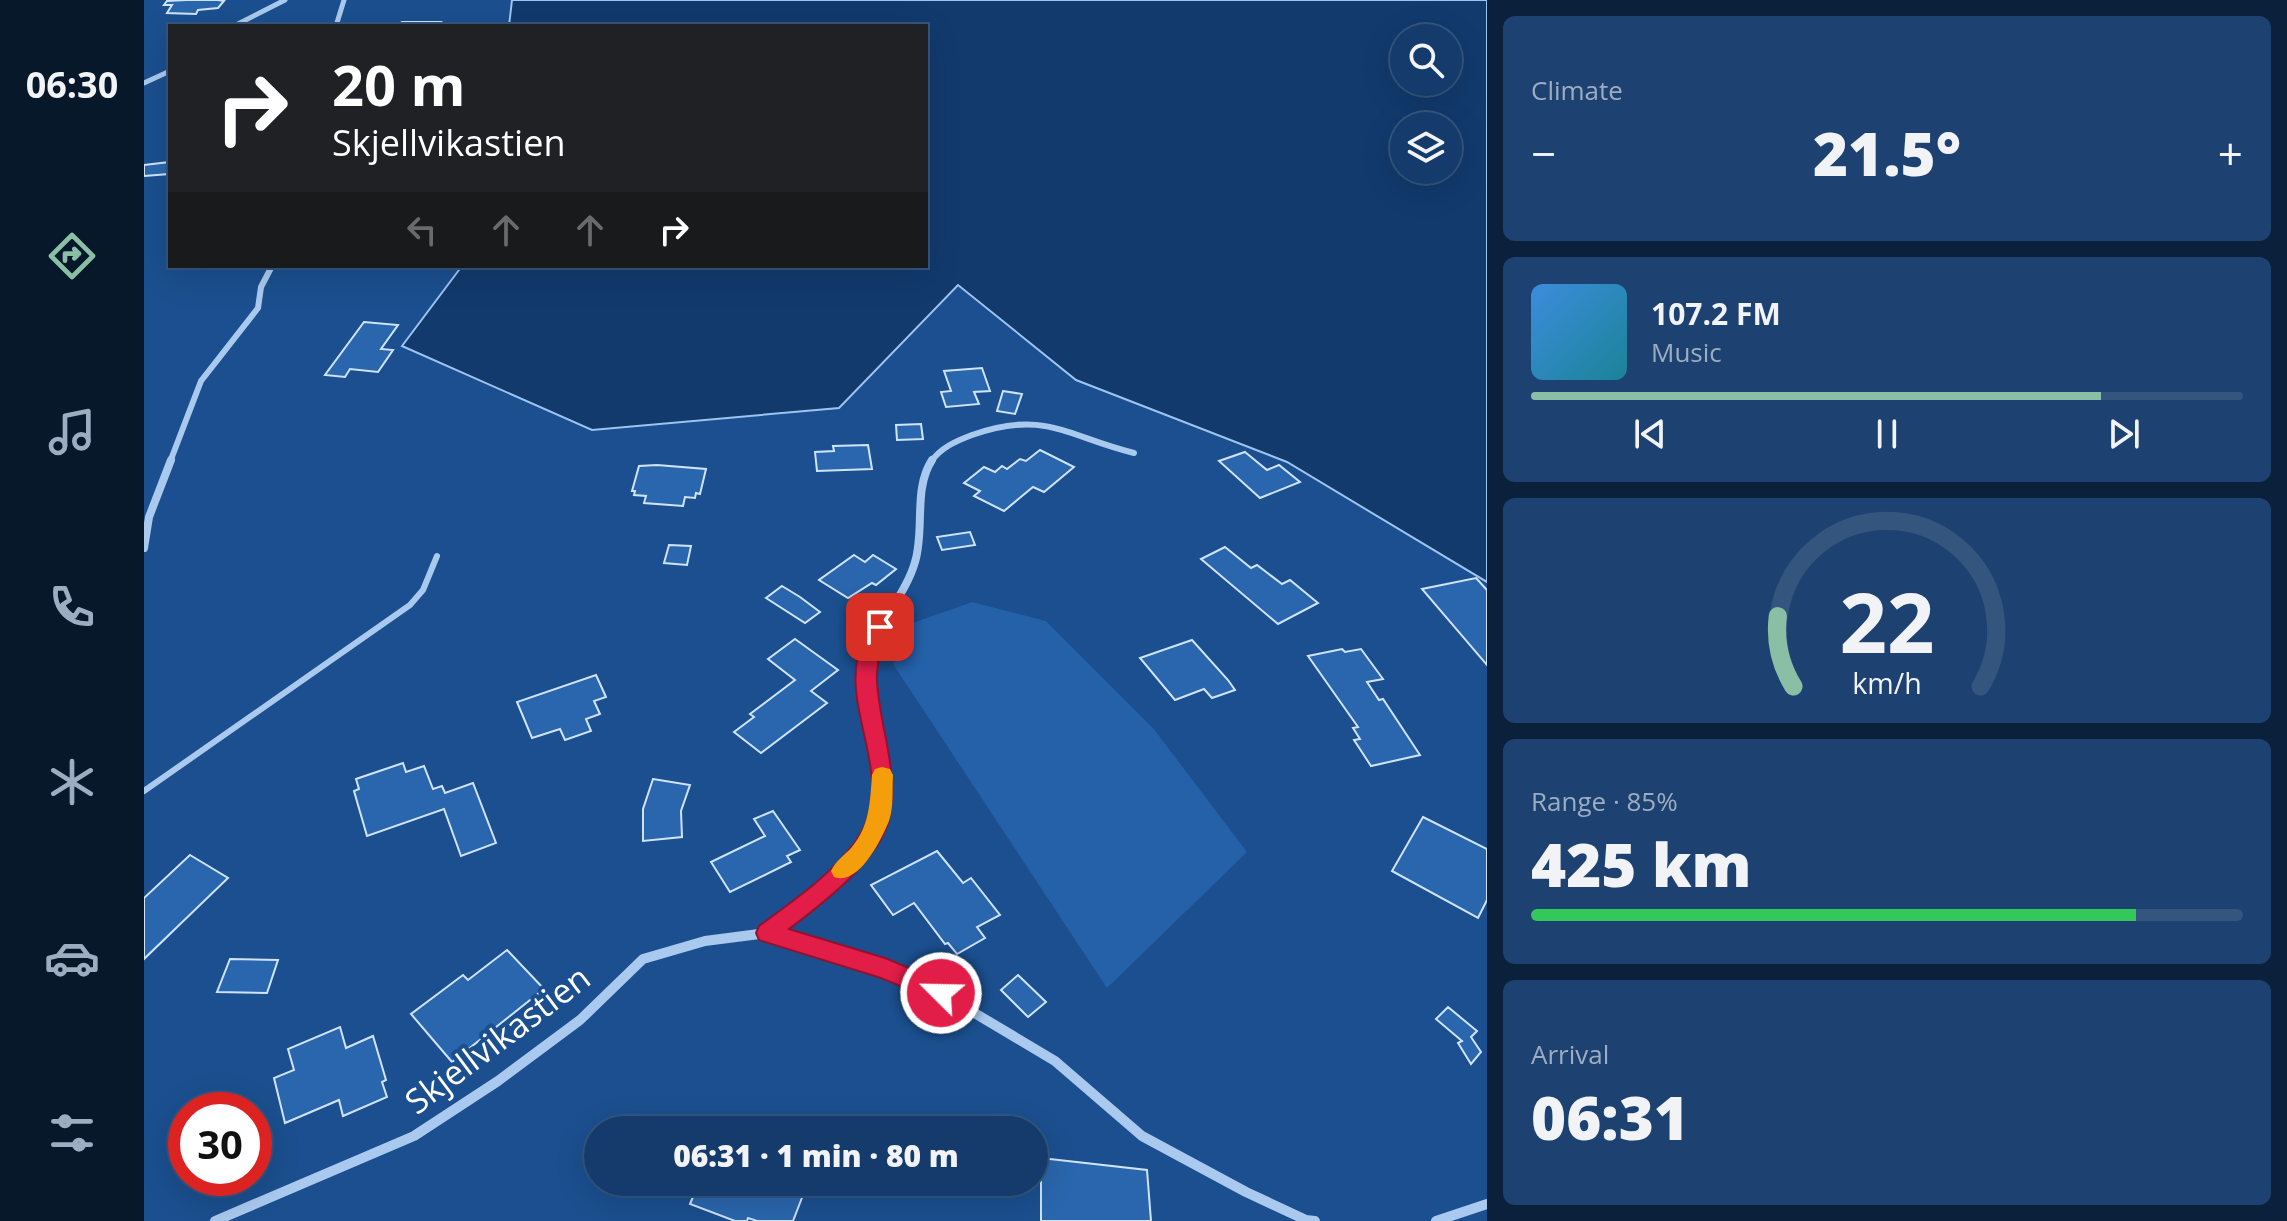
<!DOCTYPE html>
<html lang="en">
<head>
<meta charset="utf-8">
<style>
  body { margin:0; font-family:"Open Sans",sans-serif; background:#1d4271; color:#f1f3f6; height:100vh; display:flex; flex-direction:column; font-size:30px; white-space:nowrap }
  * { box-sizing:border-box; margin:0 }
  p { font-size:26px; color:#9dadc1 }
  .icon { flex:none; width:44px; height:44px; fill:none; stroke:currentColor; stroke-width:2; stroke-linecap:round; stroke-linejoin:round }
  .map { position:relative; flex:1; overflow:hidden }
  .details { display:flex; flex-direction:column; gap:16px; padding:16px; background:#0b203b; width:800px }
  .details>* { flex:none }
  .top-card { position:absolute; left:24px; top:24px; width:760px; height:244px; border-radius:0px; box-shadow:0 8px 32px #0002,0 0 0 2px #33557e; background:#202124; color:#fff; overflow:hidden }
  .fabs { position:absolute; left:1246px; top:24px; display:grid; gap:16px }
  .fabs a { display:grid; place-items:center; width:72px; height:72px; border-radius:50%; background:#143b6b; box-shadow:0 8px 32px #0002,0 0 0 2px #33557e; font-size:40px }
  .speed { position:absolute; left:24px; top:1092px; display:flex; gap:16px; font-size:40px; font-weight:700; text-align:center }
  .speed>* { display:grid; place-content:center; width:104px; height:104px; border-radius:50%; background:#143b6b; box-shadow:0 8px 32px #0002,0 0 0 2px #33557e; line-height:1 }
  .speed .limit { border:12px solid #d22; background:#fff; color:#111 }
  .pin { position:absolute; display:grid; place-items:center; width:68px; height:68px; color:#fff; margin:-34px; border-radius:16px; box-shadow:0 4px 12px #0006 }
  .me { position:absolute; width:88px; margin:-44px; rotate:293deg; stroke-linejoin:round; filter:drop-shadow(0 0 6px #0008) }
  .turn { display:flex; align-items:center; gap:28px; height:168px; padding:0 32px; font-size:36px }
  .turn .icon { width:104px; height:104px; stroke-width:2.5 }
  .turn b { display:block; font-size:56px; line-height:68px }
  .lanes { display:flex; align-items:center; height:76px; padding:0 32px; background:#0003; justify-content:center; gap:40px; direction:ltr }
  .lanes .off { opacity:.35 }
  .big { font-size:60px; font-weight:800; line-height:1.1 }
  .details .widget { flex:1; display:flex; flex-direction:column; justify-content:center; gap:12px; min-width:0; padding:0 28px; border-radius:12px; background:#1d4271 }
  .details .dial { align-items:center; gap:0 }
  .dial svg { height:208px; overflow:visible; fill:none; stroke:#33557e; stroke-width:7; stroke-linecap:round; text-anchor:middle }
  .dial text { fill:#f1f3f6; stroke:none }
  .song { display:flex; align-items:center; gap:24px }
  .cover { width:96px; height:96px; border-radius:12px; background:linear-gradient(135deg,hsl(210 70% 55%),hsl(190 70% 35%)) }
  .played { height:8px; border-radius:4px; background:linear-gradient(90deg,#8abfa5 80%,#33557e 80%) }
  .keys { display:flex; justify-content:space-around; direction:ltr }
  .heat { display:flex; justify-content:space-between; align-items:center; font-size:44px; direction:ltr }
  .charge { height:12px; border-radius:6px; background:linear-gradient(90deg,#34c759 85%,#33557e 0) }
  .trip { position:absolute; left:440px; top:1116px; width:464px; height:80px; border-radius:40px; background:#143b6b; box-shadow:0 8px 32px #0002,0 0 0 2px #33557e; font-weight:800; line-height:80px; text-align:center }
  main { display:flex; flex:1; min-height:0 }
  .dock { display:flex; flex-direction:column; width:144px; justify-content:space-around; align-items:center; background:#08182b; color:#9dadc1 }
  .dock .icon { width:56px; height:56px }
  .dock .current { color:#8abfa5 }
  .dock b { font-size:36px; color:#f1f3f6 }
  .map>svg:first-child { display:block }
  .green { fill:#2461a8 }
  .water { fill:#123a6d; stroke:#9cc4f0; stroke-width:2; fill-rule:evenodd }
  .building { fill:#2a66ad; stroke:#cfe3fa; stroke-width:2 }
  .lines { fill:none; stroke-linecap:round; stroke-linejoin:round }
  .lane { stroke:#a9c9ee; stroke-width:6 }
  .street-far3 { stroke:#a9c9ee; stroke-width:5 }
  .street-far2 { stroke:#a9c9ee; stroke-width:6 }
  .street-far1 { stroke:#a9c9ee; stroke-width:8 }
  .street { stroke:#a9c9ee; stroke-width:10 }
  .route { fill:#e11d48; stroke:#92132f; stroke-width:2 }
  .slow { fill:#f59e0b }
  .labels { text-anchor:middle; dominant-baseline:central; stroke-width:8; stroke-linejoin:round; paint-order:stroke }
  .near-street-label { font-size:34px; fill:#fff; stroke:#1b4f8f }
</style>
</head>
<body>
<main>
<nav class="dock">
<b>06:30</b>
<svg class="icon current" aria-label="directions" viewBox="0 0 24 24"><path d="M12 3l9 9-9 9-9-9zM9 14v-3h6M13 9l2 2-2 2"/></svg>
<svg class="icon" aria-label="music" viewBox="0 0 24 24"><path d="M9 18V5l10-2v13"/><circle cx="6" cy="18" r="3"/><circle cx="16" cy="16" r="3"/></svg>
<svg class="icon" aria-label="phone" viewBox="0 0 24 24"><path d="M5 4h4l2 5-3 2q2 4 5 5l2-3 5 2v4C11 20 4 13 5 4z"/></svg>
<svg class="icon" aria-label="climate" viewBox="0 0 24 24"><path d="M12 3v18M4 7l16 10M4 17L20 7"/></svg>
<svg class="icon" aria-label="car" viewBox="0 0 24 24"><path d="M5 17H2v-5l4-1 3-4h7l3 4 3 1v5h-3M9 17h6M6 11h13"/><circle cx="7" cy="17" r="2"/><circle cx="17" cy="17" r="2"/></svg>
<svg class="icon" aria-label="filters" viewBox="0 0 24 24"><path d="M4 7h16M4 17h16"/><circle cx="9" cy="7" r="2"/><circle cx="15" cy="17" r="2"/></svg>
</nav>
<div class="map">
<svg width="1343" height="1221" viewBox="0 0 1343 1221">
  <rect width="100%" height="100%" fill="#1b4f8f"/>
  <!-- green -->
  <polygon class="green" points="828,602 902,621 1009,728 1103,852 963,988 749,664 766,624"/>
  <!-- water -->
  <path class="water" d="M368,0h975v582l-200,-120 -211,-82 -118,-95 -119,123 -247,22 -190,-84 60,-80h464v-240h-417zM1260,38h44v44h-44zM1260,126h44v44h-44z"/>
  <!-- building -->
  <g class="building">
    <polygon points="42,0 74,0 80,1 74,8 54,10 52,14 23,13 28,5 20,5 23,1"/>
    <polygon points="258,22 297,22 295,26 252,26"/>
    <polygon points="26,162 25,174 0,176 0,165"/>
    <polygon points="220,322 254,325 237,349 249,350 234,372 206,369 201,377 181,375"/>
    <polygon points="838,368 846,391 830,392 835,404 802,407 797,392 807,391 800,371"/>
    <polygon points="859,391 878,394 871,414 853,411"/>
    <polygon points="777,424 779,439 753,440 752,425"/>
    <polygon points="724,445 728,469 673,471 671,452 690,451 689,446"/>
    <polygon points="896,450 930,467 900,492 889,487 860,511 830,496 836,491 820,483 840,467 851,472 858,466 863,469 876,459 882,461"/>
    <polygon points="1101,452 1123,470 1135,465 1156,482 1116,498 1075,461"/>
    <polygon points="513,465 562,469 556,494 552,493 551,498 541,497 539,506 500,503 502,496 490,495 491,491 488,491 495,466"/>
    <polygon points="826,532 831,545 798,550 793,537"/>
    <polygon points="525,545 547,546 543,565 520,563"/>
    <polygon points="1081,547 1107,568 1113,565 1138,584 1146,580 1174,603 1134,624 1057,559"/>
    <polygon points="710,555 721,562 729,555 752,569 732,585 728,583 704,598 675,580"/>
    <polygon points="1332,578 1343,590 1343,665 1278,589"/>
    <polygon points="638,586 656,597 676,612 661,623 622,598"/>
    <polygon points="651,639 694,670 667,691 683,703 617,753 590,732 610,717 606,714 651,680 624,659"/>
    <polygon points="1048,640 1084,680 1091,690 1068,698 1060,689 1031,700 996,658"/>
    <polygon points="1198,649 1201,652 1217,649 1239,679 1223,682 1235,700 1239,699 1276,755 1227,766 1210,740 1216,739 1209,728 1214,727 1164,656"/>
    <polygon points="452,675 462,697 450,701 456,714 442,719 447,731 421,740 416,729 388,738 373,702"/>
    <polygon points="259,763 262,772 280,766 289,789 298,786 301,793 329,783 352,843 317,856 300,809 223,836 210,791 215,789 212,779"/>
    <polygon points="509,779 546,785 537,811 538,837 499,841 499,809"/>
    <polygon points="629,811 656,850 643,856 647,862 586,892 567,862 621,836 610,819"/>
    <polygon points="1279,817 1343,849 1343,900 1334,918 1248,871"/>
    <polygon points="793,851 819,883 827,878 856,915 833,927 841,938 813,954 804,943 801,944 770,903 749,915 727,885"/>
    <polygon points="46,855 84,878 0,959 0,898"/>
    <polygon points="363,950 400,989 308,1062 267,1014 319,975 324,980"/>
    <polygon points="86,959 134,960 123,993 73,992"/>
    <polygon points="874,975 902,1002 884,1017 857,990"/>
    <polygon points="1304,1007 1333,1031 1327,1037 1337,1052 1327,1064 1314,1043 1318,1041 1292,1019"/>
    <polygon points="196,1027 202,1048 229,1036 242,1080 238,1082 243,1097 199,1116 195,1100 141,1123 130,1078 150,1070 144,1049"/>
    <polygon points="897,1158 1003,1170 1007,1221 897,1221"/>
    <polygon points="555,1182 664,1182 649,1221 613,1221 604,1218 603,1221 591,1221 546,1204"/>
    <polygon points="839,1182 870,1182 870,1193 839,1190"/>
  </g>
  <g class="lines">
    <!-- lane -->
    <polyline class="lane" points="0,791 266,605 279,590 293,556"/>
    <!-- street-far3 -->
    <g class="street-far3">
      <polyline points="90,26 141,0"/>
      <polyline points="192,26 200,0"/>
      <polyline points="0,83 26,71"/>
    </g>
    <!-- street-far2 -->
    <g class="street-far2">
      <polyline points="26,462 57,381 114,308 117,287 128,266"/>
      <path d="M787,462c9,-14 25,-21 41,-27 73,-26 96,2 162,18"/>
    </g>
    <!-- street-far1 -->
    <g class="street-far1">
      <polyline points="0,548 5,517 27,460"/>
      <path d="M739,795c1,-41 -15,-80 -16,-121 0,-43 37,-73 48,-112 10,-32 -2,-73 17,-102"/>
    </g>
    <!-- street -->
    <g class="street">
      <path d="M623,933c47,-35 114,-75 116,-140"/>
      <polyline points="71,1221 270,1136 354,1081 436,1020 499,959 561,941 623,933 741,969 797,993 911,1061 998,1136 1102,1192 1162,1220 1171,1221"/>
      <polyline points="1292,1221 1343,1204"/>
    </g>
  </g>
  <!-- route -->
  <path class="route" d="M736,620l10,7c-19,42 -14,58 -6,102 6,29 11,57 6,86 -8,44 -68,89 -101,114l96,29 65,27 3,8 -3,7 -9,3 -60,-25 -122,-38 -3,-7 3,-7c32,-24 68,-48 93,-80 49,-60 -9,-129 6,-190 3,-11 10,-24 16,-34z"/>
  <!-- slow -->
  <path class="slow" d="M738,767l8,2 3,6c-1,14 1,32 -4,46 -8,19 -30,65 -55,56l-3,-6c5,-11 14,-16 21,-24 18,-22 18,-46 20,-72l3,-6z"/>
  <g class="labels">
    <!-- near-street labels -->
    <g class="near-street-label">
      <text transform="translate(353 1039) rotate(-37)">Skjellvikastien</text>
    </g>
  </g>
</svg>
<div class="fabs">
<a><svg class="icon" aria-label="search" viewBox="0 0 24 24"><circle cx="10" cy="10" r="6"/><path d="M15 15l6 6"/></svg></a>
<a><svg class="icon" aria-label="layers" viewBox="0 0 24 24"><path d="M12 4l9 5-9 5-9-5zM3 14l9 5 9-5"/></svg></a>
</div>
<div class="speed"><div class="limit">30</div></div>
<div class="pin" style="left:736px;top:627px;background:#d93025"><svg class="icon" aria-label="arrive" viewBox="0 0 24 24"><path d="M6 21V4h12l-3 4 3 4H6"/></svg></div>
<svg class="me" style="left:797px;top:993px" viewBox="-20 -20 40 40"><circle r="17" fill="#e11d48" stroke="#fff" stroke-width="3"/><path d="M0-11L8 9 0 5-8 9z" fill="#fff"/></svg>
<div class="trip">06:31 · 1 min · 80 m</div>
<div class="top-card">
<div class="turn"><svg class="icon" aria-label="right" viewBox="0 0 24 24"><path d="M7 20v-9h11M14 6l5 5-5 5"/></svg><div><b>20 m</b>Skjellvikastien</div></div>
<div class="lanes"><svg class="icon off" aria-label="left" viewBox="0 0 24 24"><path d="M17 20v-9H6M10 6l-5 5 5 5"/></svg><svg class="icon off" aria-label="ahead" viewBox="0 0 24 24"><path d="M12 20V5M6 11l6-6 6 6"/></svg><svg class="icon off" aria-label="ahead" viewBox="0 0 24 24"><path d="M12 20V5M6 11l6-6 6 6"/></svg><svg class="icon" aria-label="right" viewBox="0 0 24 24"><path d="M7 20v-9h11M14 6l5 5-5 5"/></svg></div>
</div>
</div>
<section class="details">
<div class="widget"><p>Climate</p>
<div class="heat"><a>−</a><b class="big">21.5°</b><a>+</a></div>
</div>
<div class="widget">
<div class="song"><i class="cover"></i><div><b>107.2 FM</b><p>Music</p></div></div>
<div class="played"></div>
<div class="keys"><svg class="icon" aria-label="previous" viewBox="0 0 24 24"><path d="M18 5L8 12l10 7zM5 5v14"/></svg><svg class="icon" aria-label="pause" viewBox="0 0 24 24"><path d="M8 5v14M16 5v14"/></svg><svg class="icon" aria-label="next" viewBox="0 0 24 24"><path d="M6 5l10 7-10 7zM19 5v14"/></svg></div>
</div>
<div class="widget dial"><svg viewBox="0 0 100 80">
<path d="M14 69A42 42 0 1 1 86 69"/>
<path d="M14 69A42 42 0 0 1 8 42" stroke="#8abfa5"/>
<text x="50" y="56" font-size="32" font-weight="700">22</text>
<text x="50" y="72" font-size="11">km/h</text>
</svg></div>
<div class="widget"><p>Range · 85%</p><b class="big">425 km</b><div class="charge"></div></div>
<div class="widget"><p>Arrival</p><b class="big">06:31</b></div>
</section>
</main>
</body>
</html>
